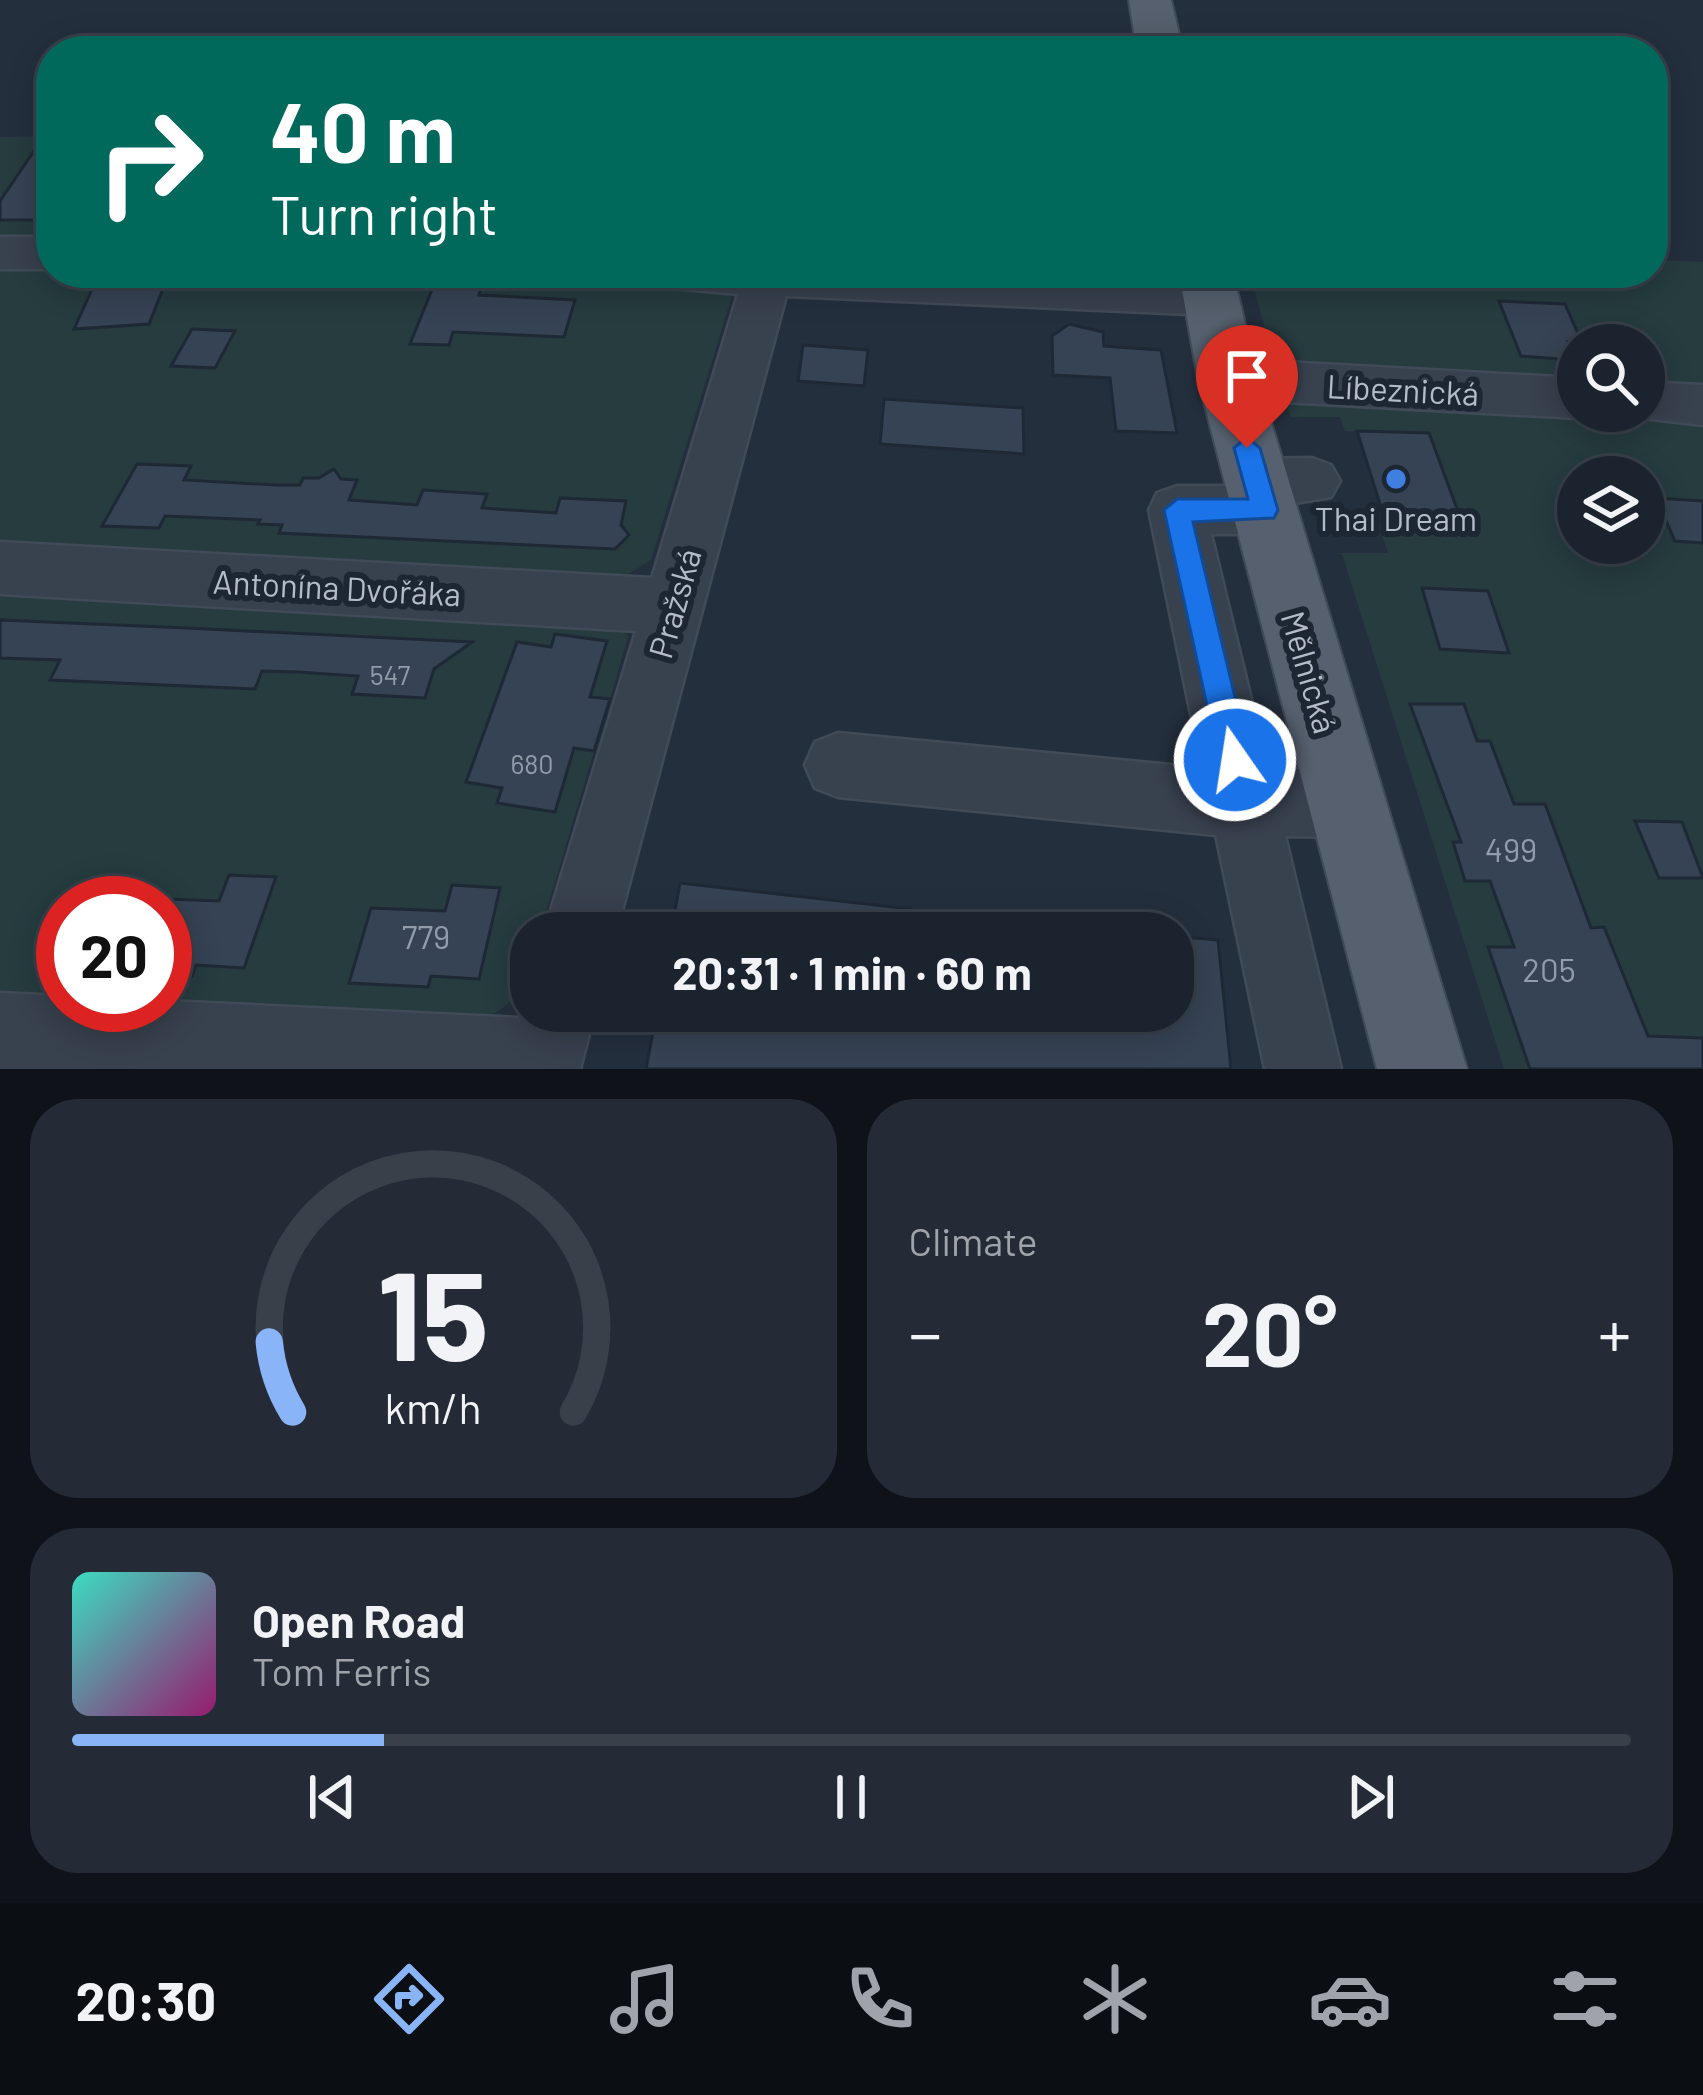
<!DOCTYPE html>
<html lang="en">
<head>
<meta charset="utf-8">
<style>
  body { margin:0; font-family:Barlow,sans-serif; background:#242b36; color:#f1f3f6; height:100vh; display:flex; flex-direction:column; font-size:45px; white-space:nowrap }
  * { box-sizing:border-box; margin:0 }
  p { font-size:39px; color:#a0a4aa }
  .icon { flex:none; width:66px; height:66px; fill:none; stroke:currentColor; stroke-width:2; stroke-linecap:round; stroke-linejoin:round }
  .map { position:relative; height:1069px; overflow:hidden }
  .panel { display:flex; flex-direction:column; gap:30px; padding:30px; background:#0f1319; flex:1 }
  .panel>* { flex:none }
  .hud { position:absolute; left:36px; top:36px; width:1632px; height:252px; border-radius:48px; box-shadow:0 6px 30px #0003,0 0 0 3px #39404a; background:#00695c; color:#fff; overflow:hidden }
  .controls { position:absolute; left:1557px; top:324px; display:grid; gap:24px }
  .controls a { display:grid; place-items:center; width:108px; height:108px; border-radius:50%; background:#1b232e; box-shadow:0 6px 30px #0003,0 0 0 3px #39404a; font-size:60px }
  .speed { position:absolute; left:36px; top:876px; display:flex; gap:24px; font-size:60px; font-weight:700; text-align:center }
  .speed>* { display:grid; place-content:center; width:156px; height:156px; border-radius:50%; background:#1b232e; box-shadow:0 6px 30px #0003,0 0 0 3px #39404a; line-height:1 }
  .speed .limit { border:18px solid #d22; background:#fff; color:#111 }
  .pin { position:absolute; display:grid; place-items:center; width:102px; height:102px; color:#fff; margin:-123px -51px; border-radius:50% 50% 50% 0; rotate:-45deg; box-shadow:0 0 12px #0007 }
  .pin .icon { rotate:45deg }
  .me { position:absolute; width:132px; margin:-66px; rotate:347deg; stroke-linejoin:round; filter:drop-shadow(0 0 9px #0008) }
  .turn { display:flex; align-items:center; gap:42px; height:252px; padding:0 36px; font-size:54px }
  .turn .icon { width:156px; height:156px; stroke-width:2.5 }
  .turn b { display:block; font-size:84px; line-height:102px }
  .big { font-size:90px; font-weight:700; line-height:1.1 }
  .panel .widget { flex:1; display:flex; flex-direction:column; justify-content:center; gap:18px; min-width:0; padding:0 42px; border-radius:48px; background:#242b36 }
  .panel .dial { align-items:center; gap:0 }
  .dial svg { height:312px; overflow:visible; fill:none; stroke:#39404a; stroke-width:7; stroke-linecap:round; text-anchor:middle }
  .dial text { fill:#f1f3f6; stroke:none }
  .song { display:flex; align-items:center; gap:36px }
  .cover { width:144px; height:144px; border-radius:18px; background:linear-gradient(135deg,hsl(170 70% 55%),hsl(320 70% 35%)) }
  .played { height:12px; border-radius:6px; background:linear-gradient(90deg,#8ab4f8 20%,#39404a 20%) }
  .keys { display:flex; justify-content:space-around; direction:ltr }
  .heat { display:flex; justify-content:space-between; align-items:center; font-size:66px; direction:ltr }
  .panel .tiles { flex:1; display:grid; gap:30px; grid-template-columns:1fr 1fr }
  .widget:last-child { grid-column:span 2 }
  .trip { position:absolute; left:510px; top:912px; width:684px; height:120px; border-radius:48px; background:#1b232e; box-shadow:0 6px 30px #0003,0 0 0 3px #39404a; font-weight:700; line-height:120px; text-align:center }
  .menu { display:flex; height:192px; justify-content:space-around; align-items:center; background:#0b0e12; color:#a0a4aa }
  .menu .icon { width:84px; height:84px }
  .menu .selected { color:#8ab4f8 }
  .menu b { font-size:54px; color:#f1f3f6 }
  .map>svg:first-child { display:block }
  .green { fill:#263c3f; fill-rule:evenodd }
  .building { fill:#364354; stroke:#1f2835; stroke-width:3 }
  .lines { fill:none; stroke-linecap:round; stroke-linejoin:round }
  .minor-casing { stroke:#414a57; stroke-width:5 }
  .major-casing { stroke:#414a57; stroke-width:4 }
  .minor { fill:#38414e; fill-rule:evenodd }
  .major { fill:#56606e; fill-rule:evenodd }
  .route { fill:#1a73e8; stroke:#114b97; stroke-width:3 }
  .shop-dot { fill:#3f7fe0; stroke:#1d2633; stroke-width:4.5 }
  .labels { text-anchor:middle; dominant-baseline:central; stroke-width:12; stroke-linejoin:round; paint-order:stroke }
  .number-label { font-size:27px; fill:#929caa }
  .street-label { font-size:33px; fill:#b4bcc9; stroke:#1d2633 }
  .poi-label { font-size:33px; fill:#b4bcc9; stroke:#1d2633 }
  .near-number-label { font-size:33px; fill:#929caa }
</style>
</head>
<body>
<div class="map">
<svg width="1703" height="1069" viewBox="0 0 1703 1069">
  <rect width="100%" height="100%" fill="#242f3e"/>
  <!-- green -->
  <g class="green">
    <polygon points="51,136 51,239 0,240 0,137"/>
    <polygon points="1653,260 1703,262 1703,387 1644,384 1644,345 1578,345 1578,380 1274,363 1250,273 1653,273"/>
    <polygon points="0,265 51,265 51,273 478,273 719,284 732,296 651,560 625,576 0,548"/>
    <path d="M1314,391l389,27v620l-22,31h-177l-162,-515 -7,-1h53l-10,-30 85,1 -34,-91 -84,-2 -5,-14h-49l-5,-13 29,2zM1578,477h66v66h-66z"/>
    <path d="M0,588l613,29 15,20 -18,62 -20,-2 17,-56 -51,-7 -5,13 -34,-5 -51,139 36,7 -4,15 56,9 20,-64 20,3 -54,182h-9c0,58 -17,76 -69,94l-462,-24zM63,903h102v102h-102z"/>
  </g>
  <!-- building -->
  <g class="building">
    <polygon points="51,126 51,220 0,220 0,201"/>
    <polygon points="166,281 149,324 74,329 94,285"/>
    <polygon points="433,287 481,289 479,295 575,300 564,337 453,332 449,345 410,344"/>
    <polygon points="1499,301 1565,304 1582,343 1568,342 1575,360 1521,356"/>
    <polygon points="1069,324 1103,332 1104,346 1161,350 1177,433 1116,431 1110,378 1053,375 1052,336"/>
    <polygon points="192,329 235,331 215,368 171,366"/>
    <polygon points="803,345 868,350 864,386 798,381"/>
    <polygon points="884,399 1023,408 1024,454 880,444"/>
    <polygon points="1357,431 1429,433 1463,525 1386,523"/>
    <polygon points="137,464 191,466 184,480 276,485 300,485 303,478 319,478 334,469 341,479 357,480 349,500 417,505 423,490 487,494 482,508 556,513 560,498 626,501 621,525 629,535 615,549 279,533 282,525 258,524 260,520 165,516 159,528 102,526"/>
    <polygon points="1656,498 1703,501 1703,543 1675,541"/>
    <polygon points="1422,588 1488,591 1509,653 1440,649"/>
    <polygon points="0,620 187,628 472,642 434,669 425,698 352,694 358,676 298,672 262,671 255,689 50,680 60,660 0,658"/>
    <polygon points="555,634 607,641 590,697 610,699 594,751 574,748 555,812 497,803 502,788 466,782 517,642 551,647"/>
    <polygon points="1410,704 1464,704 1477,741 1490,741 1514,804 1545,804 1591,928 1604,927 1648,1036 1703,1038 1703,1069 1530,1069 1488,947 1514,947 1490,881 1465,881 1453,842 1461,842"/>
    <polygon points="1635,821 1682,822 1703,878 1659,878"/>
    <polygon points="229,875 276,877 244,968 196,965 192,976 165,974 165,899 219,901"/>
    <polygon points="680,883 911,909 910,933 671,933"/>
    <polygon points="452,885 500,888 479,979 431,976 428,987 349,983 371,908 445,911"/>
    <polygon points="1173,936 1218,940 1231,1069 646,1069 657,1011 1173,1011"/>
  </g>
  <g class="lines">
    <!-- minor casing -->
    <g class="minor-casing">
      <g id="minor">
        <rect x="0" y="237" width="51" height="32"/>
        <polygon points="633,273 1040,273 1212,281 1229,286 1236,298 1229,310 1212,315 786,296 616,933 544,933 636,631 0,594 0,542 652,578 738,294 640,285"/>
        <polygon points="1228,359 1578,378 1578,411 1597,411 1578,418 1228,399 1210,393 1202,379 1210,365"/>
        <polygon points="1644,382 1703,385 1703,425 1626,416 1623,411 1644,411"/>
        <polygon points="1312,458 1331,465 1340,481 1331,497 1289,504 1284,527 1264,534 1211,534 1268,769 1347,769 1371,779 1381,803 1371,827 1347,837 1285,836 1341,1069 1265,1069 1216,835 838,797 815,788 805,765 815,742 838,733 1202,768 1149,510 1157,493 1177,486 1232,486 1238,466 1257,459"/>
        <polygon points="531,986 531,1011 595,1011 580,1069 0,1069 0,993 63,996 63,1005 165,1001 519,1018"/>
      </g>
    </g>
    <!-- major casing -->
    <g class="major-casing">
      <g id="major">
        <polygon points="1129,0 1171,0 1183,51 1137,51"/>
        <polygon points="1179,273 1233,273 1258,379 1467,1069 1377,1069 1198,379"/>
      </g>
    </g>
    <!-- minor -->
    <use href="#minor" class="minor"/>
    <!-- major -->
    <use href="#major" class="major"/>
  </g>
  <!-- route -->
  <polygon class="route" points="1247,437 1260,448 1278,510 1274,518 1193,522 1250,760 1246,771 1235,776 1224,771 1219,760 1164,510 1177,499 1248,499 1234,448"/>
  <!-- markers -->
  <circle class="shop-dot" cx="1396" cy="479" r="12"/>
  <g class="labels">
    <!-- number labels -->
    <g class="number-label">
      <text x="390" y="674">547</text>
      <text x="532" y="763">680</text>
    </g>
    <!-- street labels -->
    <g class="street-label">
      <text transform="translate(1403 389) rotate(3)">Líbeznická</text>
      <text transform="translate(337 587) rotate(3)">Antonína Dvořáka</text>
      <text transform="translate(674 603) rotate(-74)">Pražská</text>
      <text transform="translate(1310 672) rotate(74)">Mělnická</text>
    </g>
    <!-- poi labels -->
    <g class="poi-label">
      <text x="1396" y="518">Thai Dream</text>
    </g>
    <!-- near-number labels -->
    <g class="near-number-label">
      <text x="1511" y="849">499</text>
      <text x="426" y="936">779</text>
      <text x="1549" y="969">205</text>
    </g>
  </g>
</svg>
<div class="controls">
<a><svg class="icon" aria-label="search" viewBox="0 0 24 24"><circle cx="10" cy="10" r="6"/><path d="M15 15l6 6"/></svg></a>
<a><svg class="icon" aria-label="layers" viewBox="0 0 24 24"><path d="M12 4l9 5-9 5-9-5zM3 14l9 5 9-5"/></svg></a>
</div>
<div class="speed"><div class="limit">20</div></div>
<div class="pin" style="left:1247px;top:448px;background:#d93025"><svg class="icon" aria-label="arrive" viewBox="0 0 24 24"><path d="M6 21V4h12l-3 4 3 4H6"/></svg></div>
<svg class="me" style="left:1235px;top:760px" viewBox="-20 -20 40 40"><circle r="17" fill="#1a73e8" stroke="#fff" stroke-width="3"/><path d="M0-11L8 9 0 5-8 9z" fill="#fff"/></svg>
<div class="trip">20:31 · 1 min · 60 m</div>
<div class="hud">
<div class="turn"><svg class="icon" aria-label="right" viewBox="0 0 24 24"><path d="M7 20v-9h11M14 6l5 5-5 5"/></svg><div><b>40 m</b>Turn right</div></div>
</div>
</div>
<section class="panel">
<div class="tiles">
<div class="widget dial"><svg viewBox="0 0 100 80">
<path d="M14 69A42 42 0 1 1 86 69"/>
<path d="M14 69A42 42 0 0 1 8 51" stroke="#8ab4f8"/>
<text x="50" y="56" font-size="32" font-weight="700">15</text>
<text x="50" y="72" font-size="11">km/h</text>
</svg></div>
<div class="widget"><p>Climate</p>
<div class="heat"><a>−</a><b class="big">20°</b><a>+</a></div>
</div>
<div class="widget">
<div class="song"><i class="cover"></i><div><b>Open Road</b><p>Tom Ferris</p></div></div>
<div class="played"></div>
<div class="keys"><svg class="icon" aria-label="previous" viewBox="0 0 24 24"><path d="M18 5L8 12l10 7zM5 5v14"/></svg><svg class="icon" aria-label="pause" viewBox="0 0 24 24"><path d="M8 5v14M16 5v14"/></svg><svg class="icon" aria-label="next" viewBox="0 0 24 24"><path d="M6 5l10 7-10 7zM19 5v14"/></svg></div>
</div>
</div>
</section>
<nav class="menu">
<b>20:30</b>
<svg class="icon selected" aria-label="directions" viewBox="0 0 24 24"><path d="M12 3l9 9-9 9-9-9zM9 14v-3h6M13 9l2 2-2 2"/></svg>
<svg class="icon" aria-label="music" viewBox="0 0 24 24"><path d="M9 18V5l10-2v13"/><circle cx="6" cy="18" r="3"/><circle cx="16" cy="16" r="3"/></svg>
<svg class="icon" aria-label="phone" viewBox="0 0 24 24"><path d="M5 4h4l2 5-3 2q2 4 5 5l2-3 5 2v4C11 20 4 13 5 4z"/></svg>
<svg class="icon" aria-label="climate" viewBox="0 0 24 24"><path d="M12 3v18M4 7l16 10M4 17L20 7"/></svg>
<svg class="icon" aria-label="car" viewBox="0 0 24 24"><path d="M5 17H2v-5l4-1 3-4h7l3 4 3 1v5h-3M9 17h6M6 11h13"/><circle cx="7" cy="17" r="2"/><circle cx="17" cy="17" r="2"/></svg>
<svg class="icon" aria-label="filters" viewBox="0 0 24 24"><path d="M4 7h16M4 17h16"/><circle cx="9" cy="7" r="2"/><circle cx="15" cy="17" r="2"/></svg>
</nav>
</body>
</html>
